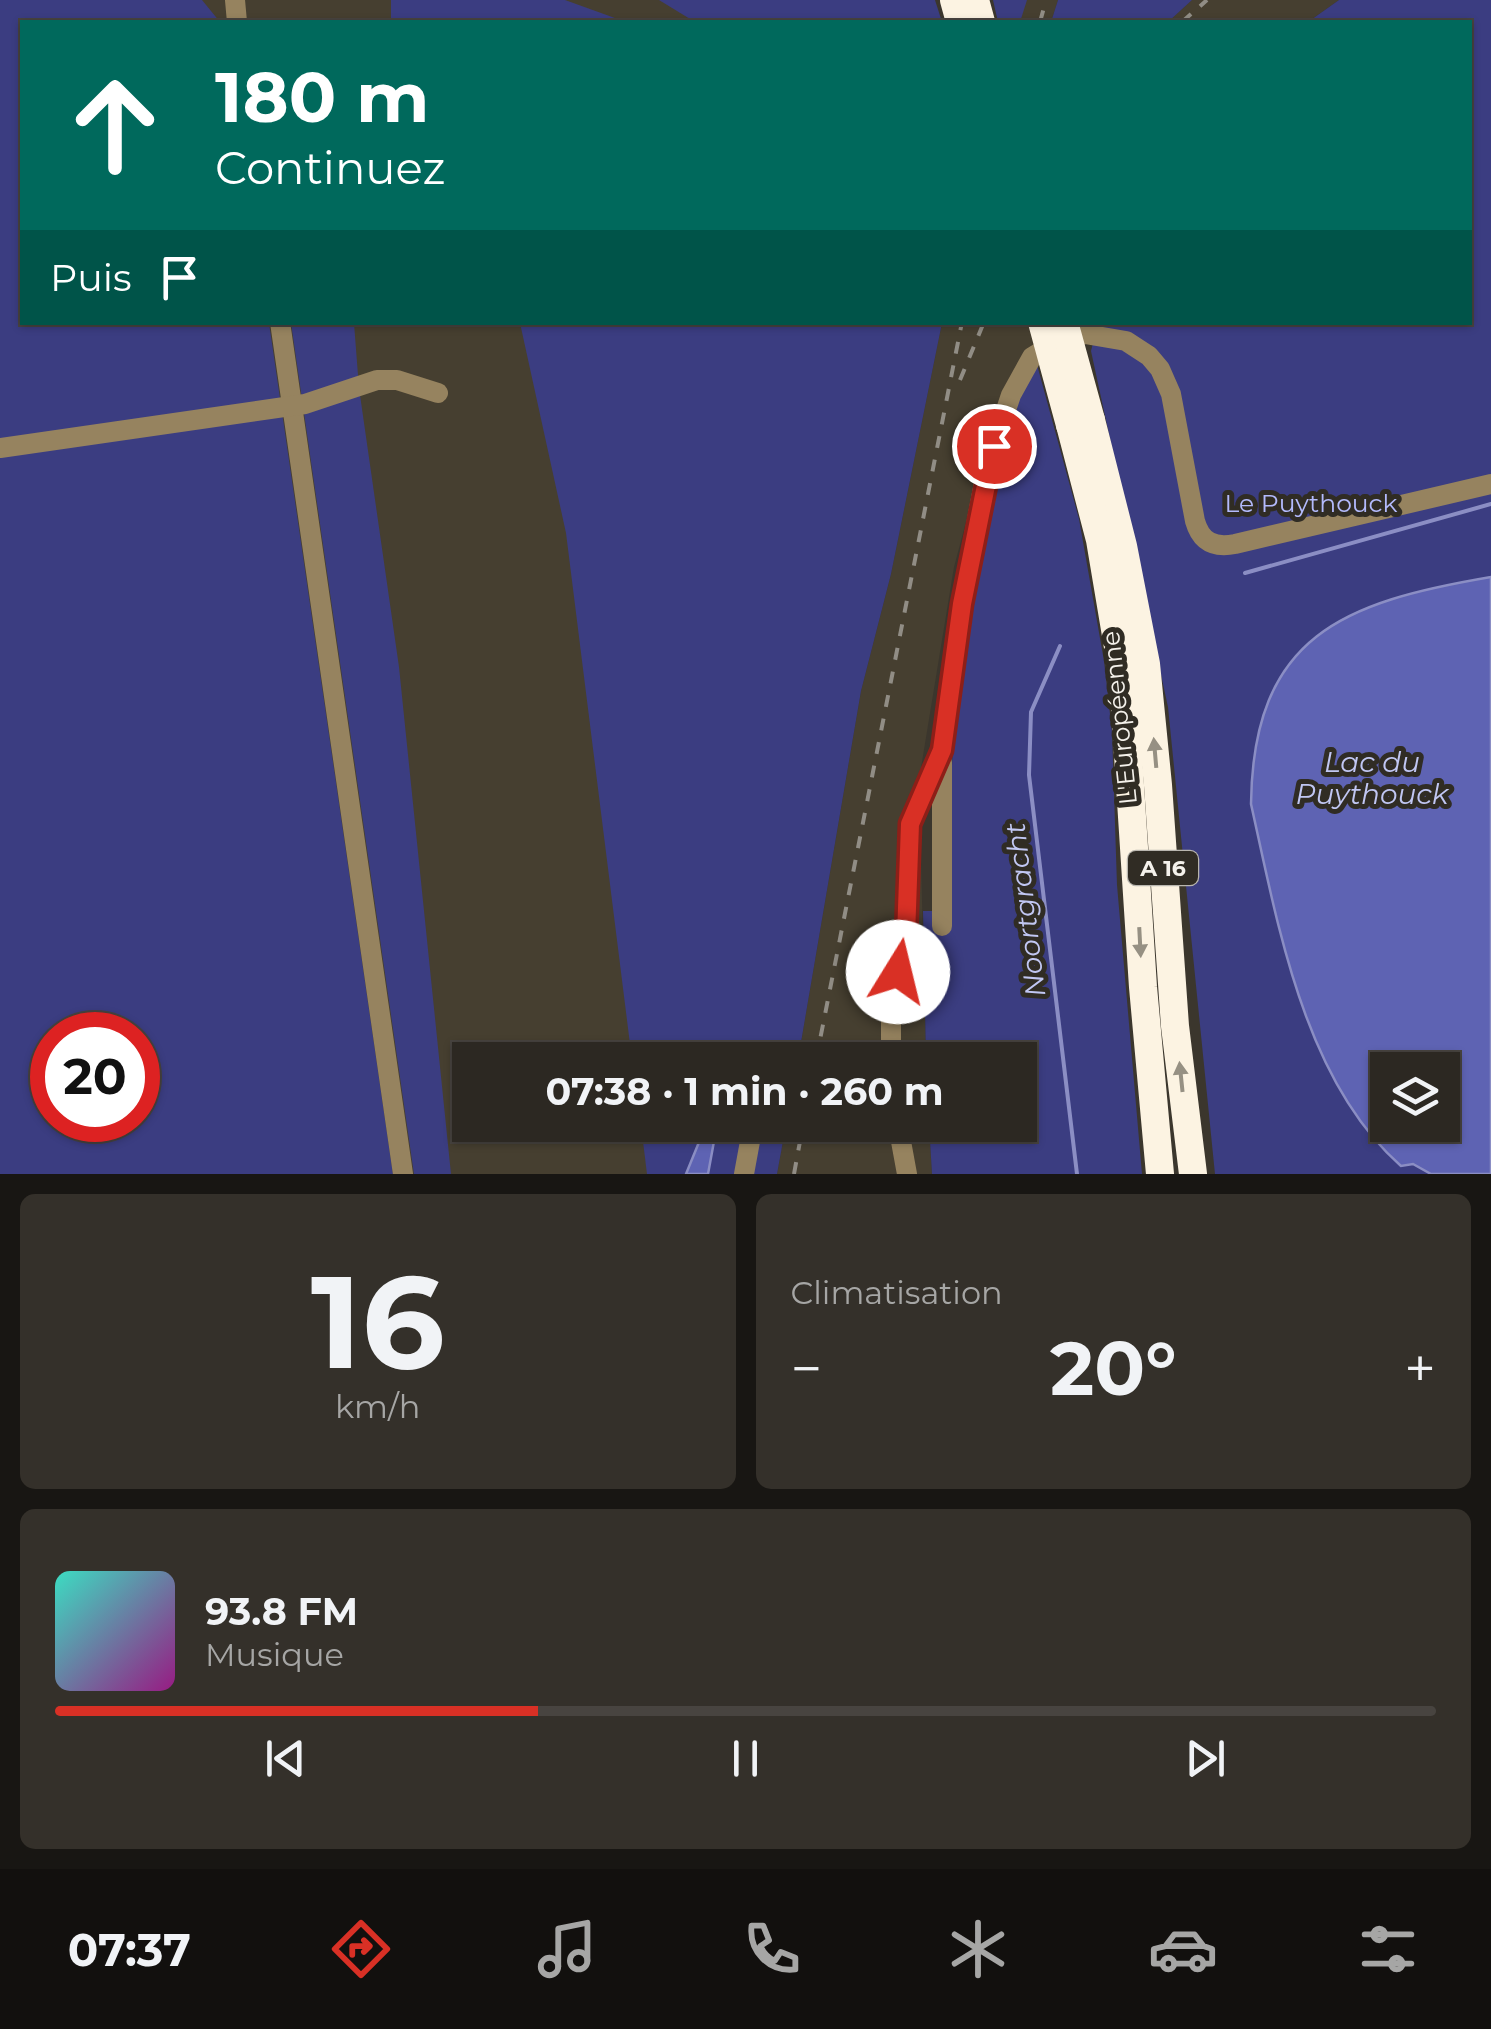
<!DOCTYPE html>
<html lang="fr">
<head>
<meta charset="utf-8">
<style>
  body { margin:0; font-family:Montserrat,sans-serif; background:#34302a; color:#f1f3f6; height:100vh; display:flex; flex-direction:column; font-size:38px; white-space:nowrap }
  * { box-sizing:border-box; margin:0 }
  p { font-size:32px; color:#a6a6a5 }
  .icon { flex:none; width:55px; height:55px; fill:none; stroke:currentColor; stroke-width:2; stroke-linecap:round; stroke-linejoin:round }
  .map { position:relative; height:1174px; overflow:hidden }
  .side { display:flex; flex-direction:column; gap:20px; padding:20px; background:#181613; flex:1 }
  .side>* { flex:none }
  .hud { position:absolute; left:20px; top:20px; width:1452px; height:305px; border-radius:0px; box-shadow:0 2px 8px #0004,0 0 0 2px #484440; background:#00695c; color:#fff; overflow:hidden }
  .fabs { position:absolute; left:1370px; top:1052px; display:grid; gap:20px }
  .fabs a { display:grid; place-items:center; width:90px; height:90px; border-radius:0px; background:#2c2822; box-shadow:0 2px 8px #0004,0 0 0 2px #484440; font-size:50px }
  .speed { position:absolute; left:30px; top:1012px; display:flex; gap:20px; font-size:50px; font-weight:700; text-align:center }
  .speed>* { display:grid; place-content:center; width:130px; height:130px; border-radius:50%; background:#2c2822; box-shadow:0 2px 8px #0004,0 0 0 2px #484440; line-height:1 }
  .speed .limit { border:15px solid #d22; background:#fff; color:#111 }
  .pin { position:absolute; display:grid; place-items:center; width:85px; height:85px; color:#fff; margin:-42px; border:5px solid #fff; border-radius:50%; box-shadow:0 2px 10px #0007 }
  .me { position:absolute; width:110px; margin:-55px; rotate:9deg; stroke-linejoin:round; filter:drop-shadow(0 0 8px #0008) }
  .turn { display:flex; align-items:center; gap:35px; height:210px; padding:0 30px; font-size:45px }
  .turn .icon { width:130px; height:130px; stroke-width:2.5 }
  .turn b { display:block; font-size:70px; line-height:85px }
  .then { display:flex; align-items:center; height:95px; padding:0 30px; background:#0003; gap:20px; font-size:38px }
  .big { font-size:75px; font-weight:700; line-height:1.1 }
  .side .tile { flex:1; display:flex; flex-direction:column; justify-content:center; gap:15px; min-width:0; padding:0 35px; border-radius:15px; background:#34302a }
  .side .dial { align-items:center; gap:0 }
  .dial b { font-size:130px; line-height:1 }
  .song { display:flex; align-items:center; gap:30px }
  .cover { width:120px; height:120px; border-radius:15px; background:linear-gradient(135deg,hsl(170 70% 55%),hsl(310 70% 35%)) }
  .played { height:10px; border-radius:5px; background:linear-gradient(90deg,#d93025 35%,#484440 35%) }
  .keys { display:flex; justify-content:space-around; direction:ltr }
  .heat { display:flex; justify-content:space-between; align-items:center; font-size:55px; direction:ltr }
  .side .tiles { flex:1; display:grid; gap:20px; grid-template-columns:1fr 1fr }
  .tile:last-child { grid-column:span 2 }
  .trip { position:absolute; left:452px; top:1042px; width:585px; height:100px; border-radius:0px; background:#2c2822; box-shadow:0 2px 8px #0004,0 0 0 2px #484440; font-weight:700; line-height:100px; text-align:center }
  .tab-bar { display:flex; height:160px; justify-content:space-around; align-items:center; background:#12100e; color:#a6a6a5 }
  .tab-bar .icon { width:70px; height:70px }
  .tab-bar .active { color:#d93025 }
  .tab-bar b { font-size:45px; color:#f1f3f6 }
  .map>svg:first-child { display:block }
  .built { fill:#463f30; fill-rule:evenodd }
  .green { fill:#3b3d81; fill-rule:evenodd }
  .water { fill:#5e63b3; stroke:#8b8ec4; stroke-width:2.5; fill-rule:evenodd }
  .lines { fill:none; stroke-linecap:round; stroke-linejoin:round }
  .stream { stroke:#8b8ec4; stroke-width:4 }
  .minor { stroke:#96835f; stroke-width:20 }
  .highway { stroke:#fcf3e2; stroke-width:28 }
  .rail { stroke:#918d85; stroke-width:4; stroke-dasharray:12 12; stroke-linecap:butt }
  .highway-bridge { stroke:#fcf3e2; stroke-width:28 }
  .oneway { fill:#969083 }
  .route-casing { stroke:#8d1f18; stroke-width:25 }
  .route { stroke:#d93025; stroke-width:18 }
  .labels { text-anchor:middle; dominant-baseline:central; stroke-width:10; stroke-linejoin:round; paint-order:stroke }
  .shield { fill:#302c24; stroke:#b9b6af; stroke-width:2.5 }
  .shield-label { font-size:22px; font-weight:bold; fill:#f4f1eb }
  .park-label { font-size:25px; fill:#b3bafc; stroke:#302c24 }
  .street-label { font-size:25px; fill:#f4f1eb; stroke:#302c24 }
  .water-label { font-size:28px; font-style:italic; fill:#c1c7f3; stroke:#302c24 }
</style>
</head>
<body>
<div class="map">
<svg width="1491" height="1174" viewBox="0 0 1491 1174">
  <rect width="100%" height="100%" fill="#3b362d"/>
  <!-- built -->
  <g class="built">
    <path d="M0,0h868l5,22h-851v300l901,1 -167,737h-286v65h262l-8,49h-724zM52,1035h86v85h-86z"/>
    <polygon points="1019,0 1058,0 1051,22 1013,22"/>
    <polygon points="1192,0 1339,0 1308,22 1168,22"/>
    <polygon points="942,323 1061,323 990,432 954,567 919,780 926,1060 798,1060 861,691 891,574"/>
    <polygon points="786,1125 929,1125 932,1174 777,1174"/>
  </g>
  <!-- green -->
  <g class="green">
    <path d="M0,0h202l18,22h-198v300l247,1 124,851h-393zM52,1035h86v85h-86z"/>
    <polygon points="391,0 565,0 626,22 391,22"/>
    <polygon points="659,0 935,0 942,22 695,22"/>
    <polygon points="993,0 1027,0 1020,22 998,22"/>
    <polygon points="1058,0 1192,0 1168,22 1051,22"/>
    <path d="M1339,0h152v1174h-276l-47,-467 -77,-356 7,-28 372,-1v-300h-162zM1388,1070h54v55h-54z"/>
    <polygon points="291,323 354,323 359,388 399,667 451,1174 414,1174"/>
    <polygon points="520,323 942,323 891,574 861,691 798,1060 632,1060 566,533"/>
    <polygon points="1036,361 1079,519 1104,661 1112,732 1117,885 1142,1174 932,1174 929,1125 1020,1125 1020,1060 926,1060 923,911 951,911 948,860 953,742 988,437"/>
    <polygon points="641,1125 786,1125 777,1174 647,1174"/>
  </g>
  <!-- water -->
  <g class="water">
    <path d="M1491,577v597h-60l-18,-10 -12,2c-97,-85 -123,-241 -150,-362 2,-169 93,-202 240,-227zM1388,1070h54v55h-54z"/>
    <polygon points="706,1125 717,1125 708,1174 686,1174"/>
  </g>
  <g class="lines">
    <!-- stream -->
    <g class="stream">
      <polyline points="1245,573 1491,504"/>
      <polyline points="1060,646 1031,712 1029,775 1077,1174"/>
    </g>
    <!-- minor -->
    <g class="minor">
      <polyline points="235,0 237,22"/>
      <polyline points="280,322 403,1174"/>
      <polyline points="0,448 305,404 377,380 397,380 438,393"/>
      <polyline points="942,926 942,762"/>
      <path d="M891,1060v-52l14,-71 5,-113 33,-74 18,-146 26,-137 24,-72 21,-38 23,-14 30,-9 41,7 23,15 11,13 11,25 24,127c6,21 19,27 40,23l256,-60"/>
      <polyline points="898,1125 907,1174"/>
      <polyline points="744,1174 753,1125"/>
    </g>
    <!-- highway -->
    <g class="highway">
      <polyline points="954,0 960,22"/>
      <polyline points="975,0 981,22"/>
      <polyline points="1091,420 1123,546 1146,664 1158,785 1175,1026 1193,1174"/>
      <polyline points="1070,425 1100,540 1123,677 1143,987 1160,1174"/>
    </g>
    <!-- rail -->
    <g class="rail">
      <polyline points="1040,22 1046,0"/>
      <polyline points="1182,22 1207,0"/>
      <polyline points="960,380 984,322"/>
      <polyline points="816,1060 962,322"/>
      <polyline points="794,1174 803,1125"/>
    </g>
    <!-- highway-bridge -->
    <g class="highway-bridge">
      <polyline points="1042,322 1070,425"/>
      <polyline points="1064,322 1091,420"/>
    </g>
  </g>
  <!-- one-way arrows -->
  <defs><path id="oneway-solid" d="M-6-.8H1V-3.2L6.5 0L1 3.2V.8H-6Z" transform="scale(2.5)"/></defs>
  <g class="oneway">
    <use href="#oneway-solid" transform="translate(1155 753) rotate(-95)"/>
    <use href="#oneway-solid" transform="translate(1140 942) rotate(87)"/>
    <use href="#oneway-solid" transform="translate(1181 1077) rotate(-96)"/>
  </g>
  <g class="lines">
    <!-- route casing -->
    <g class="route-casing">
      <polyline id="route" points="898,972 906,936 910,824 942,750 962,604 994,446"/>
    </g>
    <!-- route -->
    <use href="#route" class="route"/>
  </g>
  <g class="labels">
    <!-- shield labels -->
    <rect class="shield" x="1128" y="851" width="70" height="34" rx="8"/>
    <g class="shield-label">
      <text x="1163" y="868">A 16</text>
    </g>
    <!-- park labels -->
    <g class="park-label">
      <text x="1311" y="503">Le Puythouck</text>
    </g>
    <!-- street labels -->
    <g class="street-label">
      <text transform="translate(1119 718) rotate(-96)">L'Européenne</text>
    </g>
    <!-- water labels -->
    <g class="water-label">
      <text x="1372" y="762">Lac du<tspan x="1372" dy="32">Puythouck</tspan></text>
      <text transform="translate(1025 910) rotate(-97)">Noortgracht</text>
    </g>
  </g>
</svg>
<div class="fabs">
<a><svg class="icon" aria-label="layers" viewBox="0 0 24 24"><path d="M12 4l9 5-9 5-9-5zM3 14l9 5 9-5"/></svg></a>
</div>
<div class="speed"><div class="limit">20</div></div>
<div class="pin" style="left:994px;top:446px;background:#d93025"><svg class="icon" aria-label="arrive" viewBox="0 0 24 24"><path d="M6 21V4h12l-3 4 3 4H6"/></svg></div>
<svg class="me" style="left:898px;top:972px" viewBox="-20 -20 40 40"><circle r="19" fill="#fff"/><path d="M0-13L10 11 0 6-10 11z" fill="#d93025"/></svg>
<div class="trip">07:38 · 1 min · 260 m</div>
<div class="hud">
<div class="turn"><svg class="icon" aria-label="ahead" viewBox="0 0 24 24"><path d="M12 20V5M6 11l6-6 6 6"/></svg><div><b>180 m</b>Continuez</div></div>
<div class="then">Puis<svg class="icon" aria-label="arrive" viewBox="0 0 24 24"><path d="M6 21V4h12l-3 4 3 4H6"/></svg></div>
</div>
</div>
<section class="side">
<div class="tiles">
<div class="tile dial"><b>16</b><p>km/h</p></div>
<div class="tile"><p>Climatisation</p>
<div class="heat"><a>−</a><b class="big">20°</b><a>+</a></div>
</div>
<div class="tile">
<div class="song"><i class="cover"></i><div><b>93.8 FM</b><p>Musique</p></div></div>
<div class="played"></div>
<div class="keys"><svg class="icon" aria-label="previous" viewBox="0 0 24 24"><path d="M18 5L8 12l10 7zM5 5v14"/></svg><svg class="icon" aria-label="pause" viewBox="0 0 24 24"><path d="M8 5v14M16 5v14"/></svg><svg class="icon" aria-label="next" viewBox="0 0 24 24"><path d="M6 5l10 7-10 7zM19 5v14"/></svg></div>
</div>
</div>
</section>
<nav class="tab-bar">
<b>07:37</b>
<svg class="icon active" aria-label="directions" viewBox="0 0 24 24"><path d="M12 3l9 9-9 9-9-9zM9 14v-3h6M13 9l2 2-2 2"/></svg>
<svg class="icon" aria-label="music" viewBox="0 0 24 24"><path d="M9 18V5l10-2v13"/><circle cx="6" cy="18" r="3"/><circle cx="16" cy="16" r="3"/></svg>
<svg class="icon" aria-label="phone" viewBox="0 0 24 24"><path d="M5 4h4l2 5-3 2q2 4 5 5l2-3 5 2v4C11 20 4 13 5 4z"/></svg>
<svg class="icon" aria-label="climate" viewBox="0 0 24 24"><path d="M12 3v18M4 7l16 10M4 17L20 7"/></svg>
<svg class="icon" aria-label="car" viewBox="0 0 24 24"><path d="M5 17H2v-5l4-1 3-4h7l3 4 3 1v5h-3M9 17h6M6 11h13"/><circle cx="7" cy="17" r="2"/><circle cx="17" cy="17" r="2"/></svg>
<svg class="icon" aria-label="filters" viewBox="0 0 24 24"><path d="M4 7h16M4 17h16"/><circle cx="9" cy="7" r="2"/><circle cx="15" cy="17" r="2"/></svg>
</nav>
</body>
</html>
